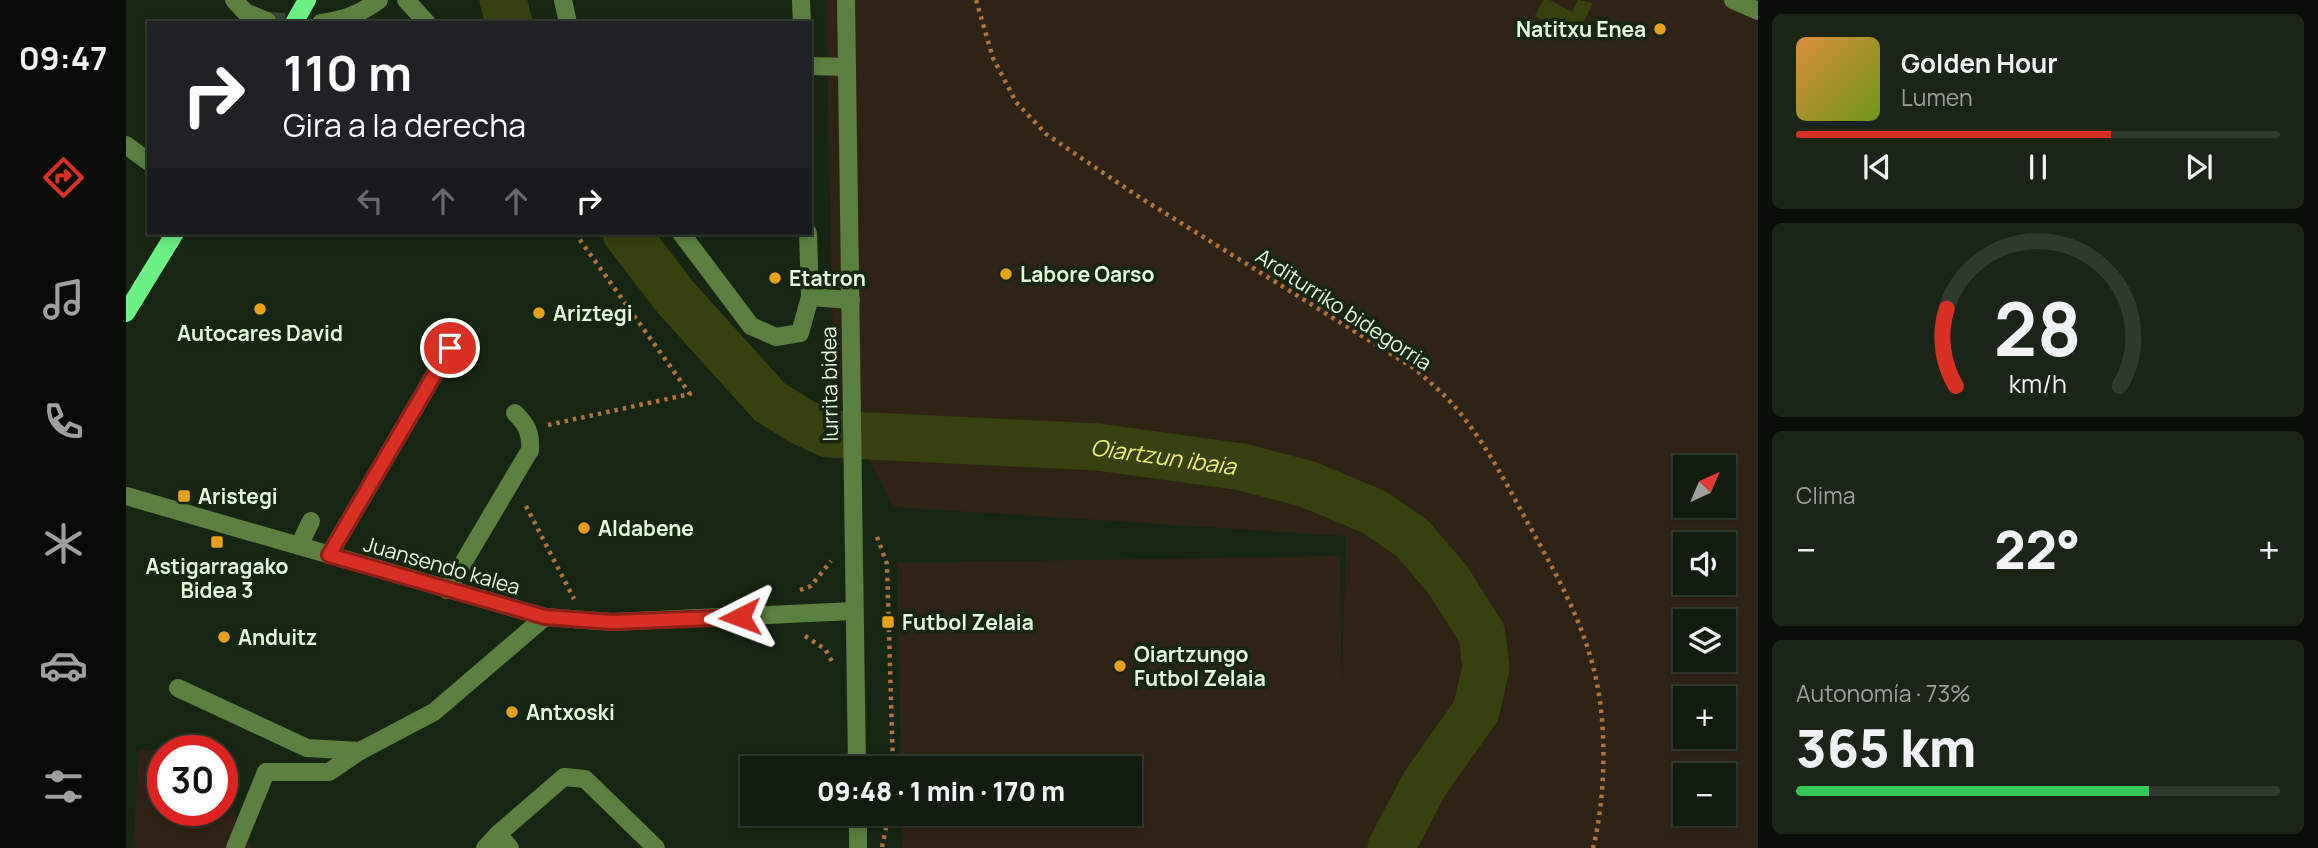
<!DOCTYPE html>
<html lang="es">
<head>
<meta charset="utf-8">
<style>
  body { margin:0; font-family:Manrope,sans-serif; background:#1a2517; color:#f1f3f6; height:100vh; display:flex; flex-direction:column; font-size:26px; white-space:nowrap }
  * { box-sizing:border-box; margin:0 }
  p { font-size:23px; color:#9ca19e }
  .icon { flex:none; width:38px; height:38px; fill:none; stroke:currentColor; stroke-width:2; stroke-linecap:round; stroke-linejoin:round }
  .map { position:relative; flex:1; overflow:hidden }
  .sheet { display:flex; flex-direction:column; gap:14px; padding:14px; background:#090f08; width:560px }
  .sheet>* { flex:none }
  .top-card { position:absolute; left:21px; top:21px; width:665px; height:214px; border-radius:0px; box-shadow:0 4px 10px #0003,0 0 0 2px #303a2e; background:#202124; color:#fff; overflow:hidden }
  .needle { width:46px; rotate:44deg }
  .buttons { position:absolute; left:1547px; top:455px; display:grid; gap:14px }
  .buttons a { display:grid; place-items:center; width:63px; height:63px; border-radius:0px; background:#111c0e; box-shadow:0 4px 10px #0003,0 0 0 2px #303a2e; font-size:35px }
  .speed { position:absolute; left:21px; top:735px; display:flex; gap:14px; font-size:35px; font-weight:700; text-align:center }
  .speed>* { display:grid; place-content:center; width:91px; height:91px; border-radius:50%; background:#111c0e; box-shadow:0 4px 10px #0003,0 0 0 2px #303a2e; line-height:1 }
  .speed .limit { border:10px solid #d22; background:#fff; color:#111 }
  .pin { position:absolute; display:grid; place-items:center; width:60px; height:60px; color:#fff; margin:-30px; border:4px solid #fff; border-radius:50%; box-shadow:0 2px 7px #0007 }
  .me { position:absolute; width:77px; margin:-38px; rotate:267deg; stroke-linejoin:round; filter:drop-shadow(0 0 5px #0008) }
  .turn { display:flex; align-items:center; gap:24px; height:147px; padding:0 21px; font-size:32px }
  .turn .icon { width:91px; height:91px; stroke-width:2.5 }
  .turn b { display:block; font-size:49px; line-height:60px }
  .lanes { display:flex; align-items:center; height:66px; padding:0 21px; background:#0003; justify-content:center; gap:35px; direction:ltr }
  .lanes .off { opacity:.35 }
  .big { font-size:52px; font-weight:800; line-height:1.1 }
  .sheet .widget { flex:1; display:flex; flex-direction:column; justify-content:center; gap:10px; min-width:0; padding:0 24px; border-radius:10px; background:#1a2517 }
  .sheet .dial { align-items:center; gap:0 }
  .dial svg { height:182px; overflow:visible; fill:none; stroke:#303a2e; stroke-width:7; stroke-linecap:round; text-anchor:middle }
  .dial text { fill:#f1f3f6; stroke:none }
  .song { display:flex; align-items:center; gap:21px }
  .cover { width:84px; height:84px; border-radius:10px; background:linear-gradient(135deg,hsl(30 70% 55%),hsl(80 70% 35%)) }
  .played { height:7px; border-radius:4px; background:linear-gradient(90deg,#d93025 65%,#303a2e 65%) }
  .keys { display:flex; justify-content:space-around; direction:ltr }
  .heat { display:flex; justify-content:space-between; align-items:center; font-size:38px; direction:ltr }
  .charge { height:10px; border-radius:5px; background:linear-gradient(90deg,#34c759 73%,#303a2e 0) }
  .trip { position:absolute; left:614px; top:756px; width:402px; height:70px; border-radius:0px; background:#111c0e; box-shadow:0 4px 10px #0003,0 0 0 2px #303a2e; font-weight:800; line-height:70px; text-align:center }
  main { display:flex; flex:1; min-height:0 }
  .dock { display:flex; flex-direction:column; width:126px; justify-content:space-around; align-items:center; background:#070b06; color:#9ca19e }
  .dock .icon { width:49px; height:49px }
  .dock .selected { color:#d93025 }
  .dock b { font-size:32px; color:#f1f3f6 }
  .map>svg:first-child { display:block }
  .green { fill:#2f2316; fill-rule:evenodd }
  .water { fill:#384110 }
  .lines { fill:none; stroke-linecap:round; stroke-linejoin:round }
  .river { stroke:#384110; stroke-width:47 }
  .minor-tunnel { stroke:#364630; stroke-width:18; stroke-dasharray:18 9; stroke-linecap:butt }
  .path { stroke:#ae743c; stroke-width:4.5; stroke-dasharray:3.5 5; stroke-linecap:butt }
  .minor { stroke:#5b8042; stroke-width:18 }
  .major { stroke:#6cf184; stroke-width:18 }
  .route-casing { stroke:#8d1f18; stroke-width:18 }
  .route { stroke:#d93025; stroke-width:12 }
  .poi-dot { fill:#e9a119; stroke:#172612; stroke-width:2.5 }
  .labels { text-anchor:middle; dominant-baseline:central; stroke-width:7; stroke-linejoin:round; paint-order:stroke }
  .poi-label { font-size:21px; font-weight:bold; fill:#e5fbdb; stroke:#172612; text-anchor:start }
  .street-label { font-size:21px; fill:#e5fbdb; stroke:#172612 }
  .water-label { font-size:23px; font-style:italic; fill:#eff173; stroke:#172612 }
</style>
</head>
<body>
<main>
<nav class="dock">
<b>09:47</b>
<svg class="icon selected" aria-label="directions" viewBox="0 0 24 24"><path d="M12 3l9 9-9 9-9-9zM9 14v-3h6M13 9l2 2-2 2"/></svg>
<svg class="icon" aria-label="music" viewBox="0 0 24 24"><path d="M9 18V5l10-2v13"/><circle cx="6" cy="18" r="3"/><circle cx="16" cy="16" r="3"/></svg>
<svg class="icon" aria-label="phone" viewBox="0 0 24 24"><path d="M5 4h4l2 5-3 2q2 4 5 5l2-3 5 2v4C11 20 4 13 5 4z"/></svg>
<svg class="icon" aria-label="climate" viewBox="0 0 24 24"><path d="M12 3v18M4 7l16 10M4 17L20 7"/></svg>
<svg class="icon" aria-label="car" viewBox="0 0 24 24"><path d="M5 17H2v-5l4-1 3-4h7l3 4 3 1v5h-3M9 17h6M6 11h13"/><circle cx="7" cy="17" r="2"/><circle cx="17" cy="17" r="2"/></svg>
<svg class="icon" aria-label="filters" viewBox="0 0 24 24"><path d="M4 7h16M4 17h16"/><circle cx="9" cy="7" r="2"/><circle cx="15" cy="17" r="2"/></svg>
</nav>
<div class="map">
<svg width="1632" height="848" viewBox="0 0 1632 848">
  <rect width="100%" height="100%" fill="#172612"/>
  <!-- green -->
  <g class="green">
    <path d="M700,0h932v848h-856v-34h228v-46h-229l-4,-205 443,-7 2,128 4,-148 -453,-29 -59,-118zM1559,467h39v39h-39zM1559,544h39v39h-39zM1559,621h39v39h-39zM1559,698h39v39h-39zM1559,775h39v39h-39z"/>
    <polygon points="13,750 76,751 37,751 37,810 96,810 96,789 126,848 7,848"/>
  </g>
  <!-- water -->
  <polygon class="water" points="1417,0 1424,0 1446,12 1452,0 1467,3 1450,37 1409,16"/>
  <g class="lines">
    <!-- river -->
    <g class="river">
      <polyline points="377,0 383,23"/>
      <path id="s1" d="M500,233l50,65 94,104 32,20 26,12 270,13 144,20 65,17 67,28 38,26 36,42 34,54 4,34 -10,43 -51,72 -34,65"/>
    </g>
    <!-- minor-tunnel -->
    <polyline class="minor-tunnel" points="141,21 177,23"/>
    <!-- path -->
    <g class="path">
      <path d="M850,0l17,58 23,44 30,32 90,61 279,174c11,10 22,19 32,29 32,34 56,79 78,120 29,52 61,107 72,166 10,48 8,117 -4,164"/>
      <polyline points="422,425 564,394 449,233"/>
      <polyline points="400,506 448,599"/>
      <polyline points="751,537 761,564 767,768"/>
      <polyline points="674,590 685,586 705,561"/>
      <polyline points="679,636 699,649 707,663"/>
      <polyline points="756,847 763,814"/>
    </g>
    <!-- minor -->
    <g class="minor">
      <polyline points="108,0 119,12 141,21"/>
      <polyline points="280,0 301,23"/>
      <polyline points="437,0 442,23"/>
      <polyline points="675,0 676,23"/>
      <polyline points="720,0 731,768"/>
      <polyline points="1607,0 1632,11"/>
      <path d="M195,23c23,-3 39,-9 58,-23"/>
      <polyline points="684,66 721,67"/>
      <polyline points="0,145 23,162"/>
      <polyline points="555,233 625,326 650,337 674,333 684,297 682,233"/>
      <polyline points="684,297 725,300"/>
      <polyline points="0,496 419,617 486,622 728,611"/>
      <polyline points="173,546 185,521"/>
      <polyline points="203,555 324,348"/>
      <path d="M321,590l83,-140c1,-17 -3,-25 -15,-37"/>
      <polyline points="52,688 181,748 234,751 308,712 419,617"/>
      <polyline points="732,814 732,848"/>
      <polyline points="109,848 140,772 203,772 234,751"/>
      <polyline points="359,848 372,834"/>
      <polyline points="384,848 372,834 438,777 459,779 530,848"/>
    </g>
    <!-- major -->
    <g class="major">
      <polyline points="168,23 181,0"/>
      <polyline points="0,313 49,233"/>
    </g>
  </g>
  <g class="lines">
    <!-- route casing -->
    <g class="route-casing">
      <polyline id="route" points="324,348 203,555 419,617 486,622 614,617"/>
    </g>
    <!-- route -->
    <use href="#route" class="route"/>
  </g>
  <!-- markers -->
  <g class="poi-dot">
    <circle cx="1534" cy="29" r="7"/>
    <circle cx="880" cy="274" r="7"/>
    <circle cx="649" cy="278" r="7"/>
    <circle cx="134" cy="309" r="7"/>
    <circle cx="413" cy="313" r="7"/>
    <rect x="51" y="489" width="14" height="14" rx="3.5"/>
    <circle cx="458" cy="528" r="7"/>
    <rect x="84" y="535" width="14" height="14" rx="3.5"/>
    <rect x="755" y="615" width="14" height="14" rx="3.5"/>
    <circle cx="98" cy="637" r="7"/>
    <circle cx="994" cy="666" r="7"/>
    <circle cx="386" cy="712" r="7"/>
  </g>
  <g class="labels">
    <!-- poi labels -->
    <g class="poi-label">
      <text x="1520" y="29" text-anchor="end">Natitxu Enea</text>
      <text x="894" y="274">Labore Oarso</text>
      <text x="663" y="278">Etatron</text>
      <text x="427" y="313">Ariztegi</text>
      <text x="134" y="333" text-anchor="middle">Autocares David</text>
      <text x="72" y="496">Aristegi</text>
      <text x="472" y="528">Aldabene</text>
      <text x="91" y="566" text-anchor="middle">Astigarragako<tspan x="91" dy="24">Bidea 3</tspan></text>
      <text x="776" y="622">Futbol Zelaia</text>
      <text x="112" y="637">Anduitz</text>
      <text x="1008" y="654">Oiartzungo<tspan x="1008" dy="24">Futbol Zelaia</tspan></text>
      <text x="400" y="712">Antxoski</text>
    </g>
    <!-- street labels -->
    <g class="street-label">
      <text transform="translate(1218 309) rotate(33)">Arditurriko bidegorria</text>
      <text transform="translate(703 384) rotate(-91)">Iurrita bidea</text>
      <text transform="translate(316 565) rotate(16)">Juansendo kalea</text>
    </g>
    <!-- water labels -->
    <g class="water-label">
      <text stroke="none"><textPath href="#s1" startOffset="625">Oiartzun ibaia</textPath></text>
    </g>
  </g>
</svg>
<div class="buttons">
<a><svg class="needle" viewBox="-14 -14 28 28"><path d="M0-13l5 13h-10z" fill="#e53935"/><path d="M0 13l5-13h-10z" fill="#9ca19e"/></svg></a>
<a><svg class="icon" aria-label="sound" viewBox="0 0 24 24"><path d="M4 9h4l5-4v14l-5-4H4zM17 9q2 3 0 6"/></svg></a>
<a><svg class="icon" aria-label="layers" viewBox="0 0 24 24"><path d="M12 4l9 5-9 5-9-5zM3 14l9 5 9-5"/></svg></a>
<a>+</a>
<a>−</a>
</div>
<div class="speed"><div class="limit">30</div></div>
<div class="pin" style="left:324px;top:348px;background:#d93025"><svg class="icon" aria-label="arrive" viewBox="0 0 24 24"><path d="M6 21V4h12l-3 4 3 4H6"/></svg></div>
<svg class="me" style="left:614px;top:617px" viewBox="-20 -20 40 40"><path d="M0-17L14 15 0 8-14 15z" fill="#d93025" stroke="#fff" stroke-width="4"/></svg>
<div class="trip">09:48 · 1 min · 170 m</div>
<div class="top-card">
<div class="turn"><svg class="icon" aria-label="right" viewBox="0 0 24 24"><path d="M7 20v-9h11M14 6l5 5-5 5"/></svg><div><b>110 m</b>Gira a la derecha</div></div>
<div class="lanes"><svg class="icon off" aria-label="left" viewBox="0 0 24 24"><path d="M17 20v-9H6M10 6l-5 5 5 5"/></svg><svg class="icon off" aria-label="ahead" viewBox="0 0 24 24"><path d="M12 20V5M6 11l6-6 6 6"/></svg><svg class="icon off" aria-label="ahead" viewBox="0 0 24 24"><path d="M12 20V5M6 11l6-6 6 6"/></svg><svg class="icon" aria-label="right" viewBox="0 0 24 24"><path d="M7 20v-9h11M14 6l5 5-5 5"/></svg></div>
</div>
</div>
<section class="sheet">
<div class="widget">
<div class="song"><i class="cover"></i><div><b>Golden Hour</b><p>Lumen</p></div></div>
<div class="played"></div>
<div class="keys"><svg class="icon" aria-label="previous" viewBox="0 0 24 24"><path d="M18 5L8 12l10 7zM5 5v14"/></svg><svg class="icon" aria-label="pause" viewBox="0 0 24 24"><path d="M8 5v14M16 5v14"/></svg><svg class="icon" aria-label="next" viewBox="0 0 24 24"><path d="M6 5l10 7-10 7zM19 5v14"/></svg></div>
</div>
<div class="widget dial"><svg viewBox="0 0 100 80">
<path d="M14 69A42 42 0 1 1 86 69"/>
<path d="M14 69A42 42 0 0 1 10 35" stroke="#d93025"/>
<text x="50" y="56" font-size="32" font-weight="700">28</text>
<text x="50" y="72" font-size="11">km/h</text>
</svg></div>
<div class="widget"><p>Clima</p>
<div class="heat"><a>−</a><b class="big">22°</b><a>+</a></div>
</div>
<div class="widget"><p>Autonomía · 73%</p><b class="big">365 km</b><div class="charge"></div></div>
</section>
</main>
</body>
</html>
